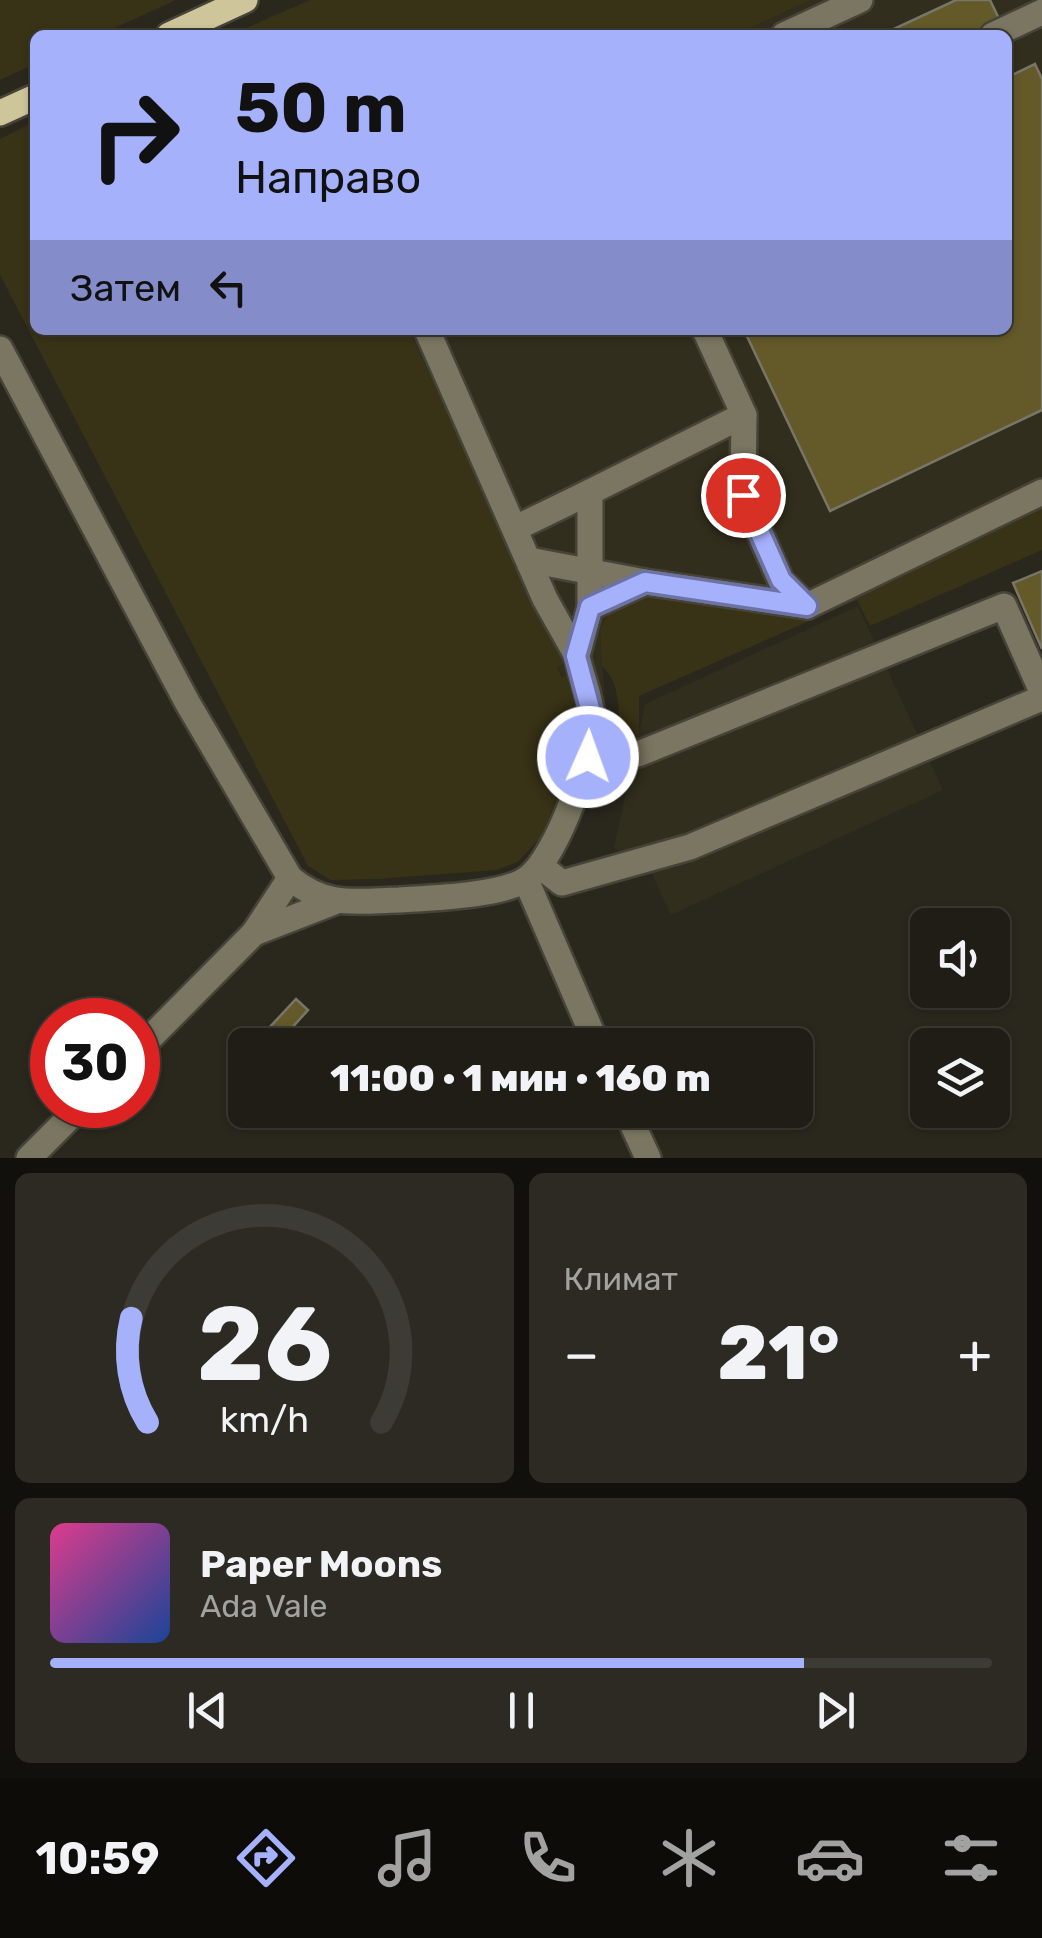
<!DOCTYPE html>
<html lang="ru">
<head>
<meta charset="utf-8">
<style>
  body { margin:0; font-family:Rubik,sans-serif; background:#2d2a23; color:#f1f3f6; height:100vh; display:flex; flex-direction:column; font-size:38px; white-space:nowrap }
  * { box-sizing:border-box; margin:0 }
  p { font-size:32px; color:#a2a2a1 }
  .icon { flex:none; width:55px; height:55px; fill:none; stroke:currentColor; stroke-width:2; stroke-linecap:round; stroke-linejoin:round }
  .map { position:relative; height:1158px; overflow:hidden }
  .side { display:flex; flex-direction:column; gap:15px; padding:15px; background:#12100c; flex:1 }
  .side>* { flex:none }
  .hud { position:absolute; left:30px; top:30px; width:982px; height:305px; border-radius:15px; box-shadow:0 2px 8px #0004,0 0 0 2px #3d3b35; background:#a6b1fc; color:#111; overflow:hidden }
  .fabs { position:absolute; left:910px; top:908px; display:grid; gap:20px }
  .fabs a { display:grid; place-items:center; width:100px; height:100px; border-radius:15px; background:#201d16; box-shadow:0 2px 8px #0004,0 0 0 2px #3d3b35; font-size:50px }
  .speed { position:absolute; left:30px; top:998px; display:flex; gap:20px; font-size:50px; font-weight:700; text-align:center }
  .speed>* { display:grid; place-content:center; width:130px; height:130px; border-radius:50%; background:#201d16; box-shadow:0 2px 8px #0004,0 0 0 2px #3d3b35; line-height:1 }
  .speed .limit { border:15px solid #d22; background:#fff; color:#111 }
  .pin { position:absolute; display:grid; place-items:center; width:85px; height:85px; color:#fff; margin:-42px; border:5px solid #fff; border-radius:50%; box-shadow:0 2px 10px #0007 }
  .me { position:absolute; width:110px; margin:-55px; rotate:2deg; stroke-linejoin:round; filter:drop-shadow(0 0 8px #0008) }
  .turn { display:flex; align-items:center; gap:35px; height:210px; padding:0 40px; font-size:45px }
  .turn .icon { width:130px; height:130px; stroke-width:2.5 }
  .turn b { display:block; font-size:70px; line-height:85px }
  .then { display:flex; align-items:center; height:95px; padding:0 40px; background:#0003; gap:20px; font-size:38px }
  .big { font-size:75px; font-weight:800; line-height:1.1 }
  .side .widget { flex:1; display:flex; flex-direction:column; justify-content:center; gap:15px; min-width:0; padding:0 35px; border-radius:15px; background:#2d2a23 }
  .side .dial { align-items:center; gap:0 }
  .dial svg { height:260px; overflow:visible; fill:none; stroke:#3d3b35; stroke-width:7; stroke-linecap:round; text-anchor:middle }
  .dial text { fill:#f1f3f6; stroke:none }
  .song { display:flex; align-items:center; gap:30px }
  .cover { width:120px; height:120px; border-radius:15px; background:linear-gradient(135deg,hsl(330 70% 55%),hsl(220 70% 35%)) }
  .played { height:10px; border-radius:5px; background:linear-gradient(90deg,#a6b1fc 80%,#3d3b35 80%) }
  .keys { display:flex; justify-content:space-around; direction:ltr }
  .heat { display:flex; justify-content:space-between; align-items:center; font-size:55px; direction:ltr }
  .side .tiles { flex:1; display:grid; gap:15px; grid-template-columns:1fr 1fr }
  .widget:last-child { grid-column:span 2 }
  .trip { position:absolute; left:228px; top:1028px; width:585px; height:100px; border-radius:15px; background:#201d16; box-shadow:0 2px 8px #0004,0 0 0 2px #3d3b35; font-weight:800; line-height:100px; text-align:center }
  .tabs { display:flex; height:160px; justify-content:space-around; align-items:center; background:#0d0c09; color:#a2a2a1 }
  .tabs .icon { width:70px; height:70px }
  .tabs .active { color:#a6b1fc }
  .tabs b { font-size:45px; color:#f1f3f6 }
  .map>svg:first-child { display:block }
  .built { fill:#322e1d }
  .green { fill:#383216 }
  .building { fill:#645929; stroke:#787569; stroke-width:2.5 }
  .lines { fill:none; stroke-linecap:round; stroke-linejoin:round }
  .minor-casing { stroke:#464339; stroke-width:30 }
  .major-casing { stroke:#464339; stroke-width:30 }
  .minor { stroke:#7a7661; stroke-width:25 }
  .major { stroke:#cfc59a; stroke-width:25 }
  .route-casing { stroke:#6c73a4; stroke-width:25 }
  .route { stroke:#a6b1fc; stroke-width:18 }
</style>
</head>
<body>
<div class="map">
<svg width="1042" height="1158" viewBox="0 0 1042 1158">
  <rect width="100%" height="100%" fill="#2a271d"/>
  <!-- built -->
  <g class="built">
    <polygon points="811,0 1042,0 1042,501 804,617 600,630 605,703 580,699 557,668 565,661 409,330 1008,330 1008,35 735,35"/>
    <polygon points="858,606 943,790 671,915 648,866 614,848 645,704"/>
  </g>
  <!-- green -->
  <g class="green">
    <polygon points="0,0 176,0 99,35 35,35 35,64 0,80"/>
    <polygon points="310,0 811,0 735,35 230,35"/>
    <polygon points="35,121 35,330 409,330 565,662 557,668 562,677 569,675 578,685 580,699 569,768 541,837 518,862 497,870 378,879 331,880 308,866 0,275 0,139"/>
    <path d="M1042,501v49l-172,76 -13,-26 -218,96v43l-21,1c1,-25 4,-55 -16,-74l-2,-36 10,-19 40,-23 154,28z"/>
  </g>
  <!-- building -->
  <g class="building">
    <polygon points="956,0 990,0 1001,23 975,35 881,35"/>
    <polygon points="1035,64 1042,79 1042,410 830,511 744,330 1008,330 1008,77"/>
    <polygon points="1042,571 1042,649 1013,583"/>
    <polygon points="296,999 308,1010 280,1041 268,1029"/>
  </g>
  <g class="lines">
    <!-- minor casing -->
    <g class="minor-casing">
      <g id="minor">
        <polyline points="784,35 860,0"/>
        <polyline points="993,35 1042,12"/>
        <polyline points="427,330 545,599 577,656 590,607 590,492 744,415 705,330"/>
        <path d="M0,349l187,353 103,176c36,30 65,23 109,22 31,-2 105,-4 129,-22 29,-21 67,-127 64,-162 -2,-20 -11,-41 -15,-60"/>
        <polyline points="744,415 743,495 781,581 807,606"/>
        <polyline points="516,528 590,492"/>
        <polyline points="529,560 645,582"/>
        <polyline points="590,607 645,582 807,606 1042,492"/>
        <polyline points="588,757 638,754 1004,606 1042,692"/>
        <polyline points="540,866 562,883 690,847 1042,698"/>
        <polyline points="526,880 597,1045"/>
        <polyline points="254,933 334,902"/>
        <polyline points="138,1050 254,933 290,878"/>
        <polyline points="626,1110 648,1158"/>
        <polyline points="29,1158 82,1105"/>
      </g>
    </g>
    <!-- major casing -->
    <g class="major-casing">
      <g id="major">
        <polyline points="169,35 245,0"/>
        <polyline points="0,113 35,97"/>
      </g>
    </g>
    <!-- minor -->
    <use href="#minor" class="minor"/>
    <!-- major -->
    <use href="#major" class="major"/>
  </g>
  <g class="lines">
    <!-- route casing -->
    <g class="route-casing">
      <polyline id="route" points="588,757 592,716 576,656 590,607 645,582 807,606 781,580 743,495"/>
    </g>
    <!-- route -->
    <use href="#route" class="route"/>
  </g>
</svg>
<div class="fabs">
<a><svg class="icon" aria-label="sound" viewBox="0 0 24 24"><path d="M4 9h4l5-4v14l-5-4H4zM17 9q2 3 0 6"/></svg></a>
<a><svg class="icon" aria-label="layers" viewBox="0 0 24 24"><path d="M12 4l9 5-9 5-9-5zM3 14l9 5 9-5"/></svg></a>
</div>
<div class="speed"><div class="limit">30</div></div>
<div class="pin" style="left:743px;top:495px;background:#d93025"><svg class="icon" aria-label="arrive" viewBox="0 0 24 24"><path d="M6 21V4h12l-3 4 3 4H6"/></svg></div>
<svg class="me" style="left:588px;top:757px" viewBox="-20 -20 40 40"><circle r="17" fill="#a6b1fc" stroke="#fff" stroke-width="3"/><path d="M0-11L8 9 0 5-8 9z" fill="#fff"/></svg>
<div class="trip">11:00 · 1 мин · 160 m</div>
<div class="hud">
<div class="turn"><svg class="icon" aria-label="right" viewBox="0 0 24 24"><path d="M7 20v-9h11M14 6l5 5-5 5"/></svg><div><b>50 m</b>Направо</div></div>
<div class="then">Затем<svg class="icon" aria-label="left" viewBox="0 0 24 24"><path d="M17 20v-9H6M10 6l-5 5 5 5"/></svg></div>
</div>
</div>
<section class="side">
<div class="tiles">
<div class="widget dial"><svg viewBox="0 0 100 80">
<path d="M14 69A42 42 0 1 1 86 69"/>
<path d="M14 69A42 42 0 0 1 9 37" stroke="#a6b1fc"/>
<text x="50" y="56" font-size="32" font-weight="700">26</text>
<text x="50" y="72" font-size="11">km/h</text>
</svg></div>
<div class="widget"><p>Климат</p>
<div class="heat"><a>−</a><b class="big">21°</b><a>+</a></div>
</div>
<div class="widget">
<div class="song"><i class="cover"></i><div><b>Paper Moons</b><p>Ada Vale</p></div></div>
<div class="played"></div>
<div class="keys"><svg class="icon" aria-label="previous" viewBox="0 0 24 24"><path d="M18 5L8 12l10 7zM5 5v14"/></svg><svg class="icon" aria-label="pause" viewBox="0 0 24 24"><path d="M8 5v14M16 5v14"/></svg><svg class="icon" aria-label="next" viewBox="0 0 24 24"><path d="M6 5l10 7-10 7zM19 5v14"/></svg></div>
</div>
</div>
</section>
<nav class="tabs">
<b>10:59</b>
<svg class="icon active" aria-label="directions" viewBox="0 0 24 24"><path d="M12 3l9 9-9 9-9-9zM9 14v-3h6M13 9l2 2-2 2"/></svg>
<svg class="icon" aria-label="music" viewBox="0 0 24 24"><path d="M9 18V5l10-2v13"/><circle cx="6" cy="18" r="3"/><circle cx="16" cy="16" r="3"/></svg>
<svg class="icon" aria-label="phone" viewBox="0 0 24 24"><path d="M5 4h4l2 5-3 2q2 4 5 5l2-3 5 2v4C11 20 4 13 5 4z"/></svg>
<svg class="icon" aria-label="climate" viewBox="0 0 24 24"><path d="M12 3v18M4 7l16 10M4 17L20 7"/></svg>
<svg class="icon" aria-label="car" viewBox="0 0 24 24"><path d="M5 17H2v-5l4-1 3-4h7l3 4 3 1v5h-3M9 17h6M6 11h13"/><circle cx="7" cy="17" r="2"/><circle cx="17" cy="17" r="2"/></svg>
<svg class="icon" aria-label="filters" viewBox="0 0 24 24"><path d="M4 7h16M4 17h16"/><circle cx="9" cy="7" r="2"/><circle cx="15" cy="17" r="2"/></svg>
</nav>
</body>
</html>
